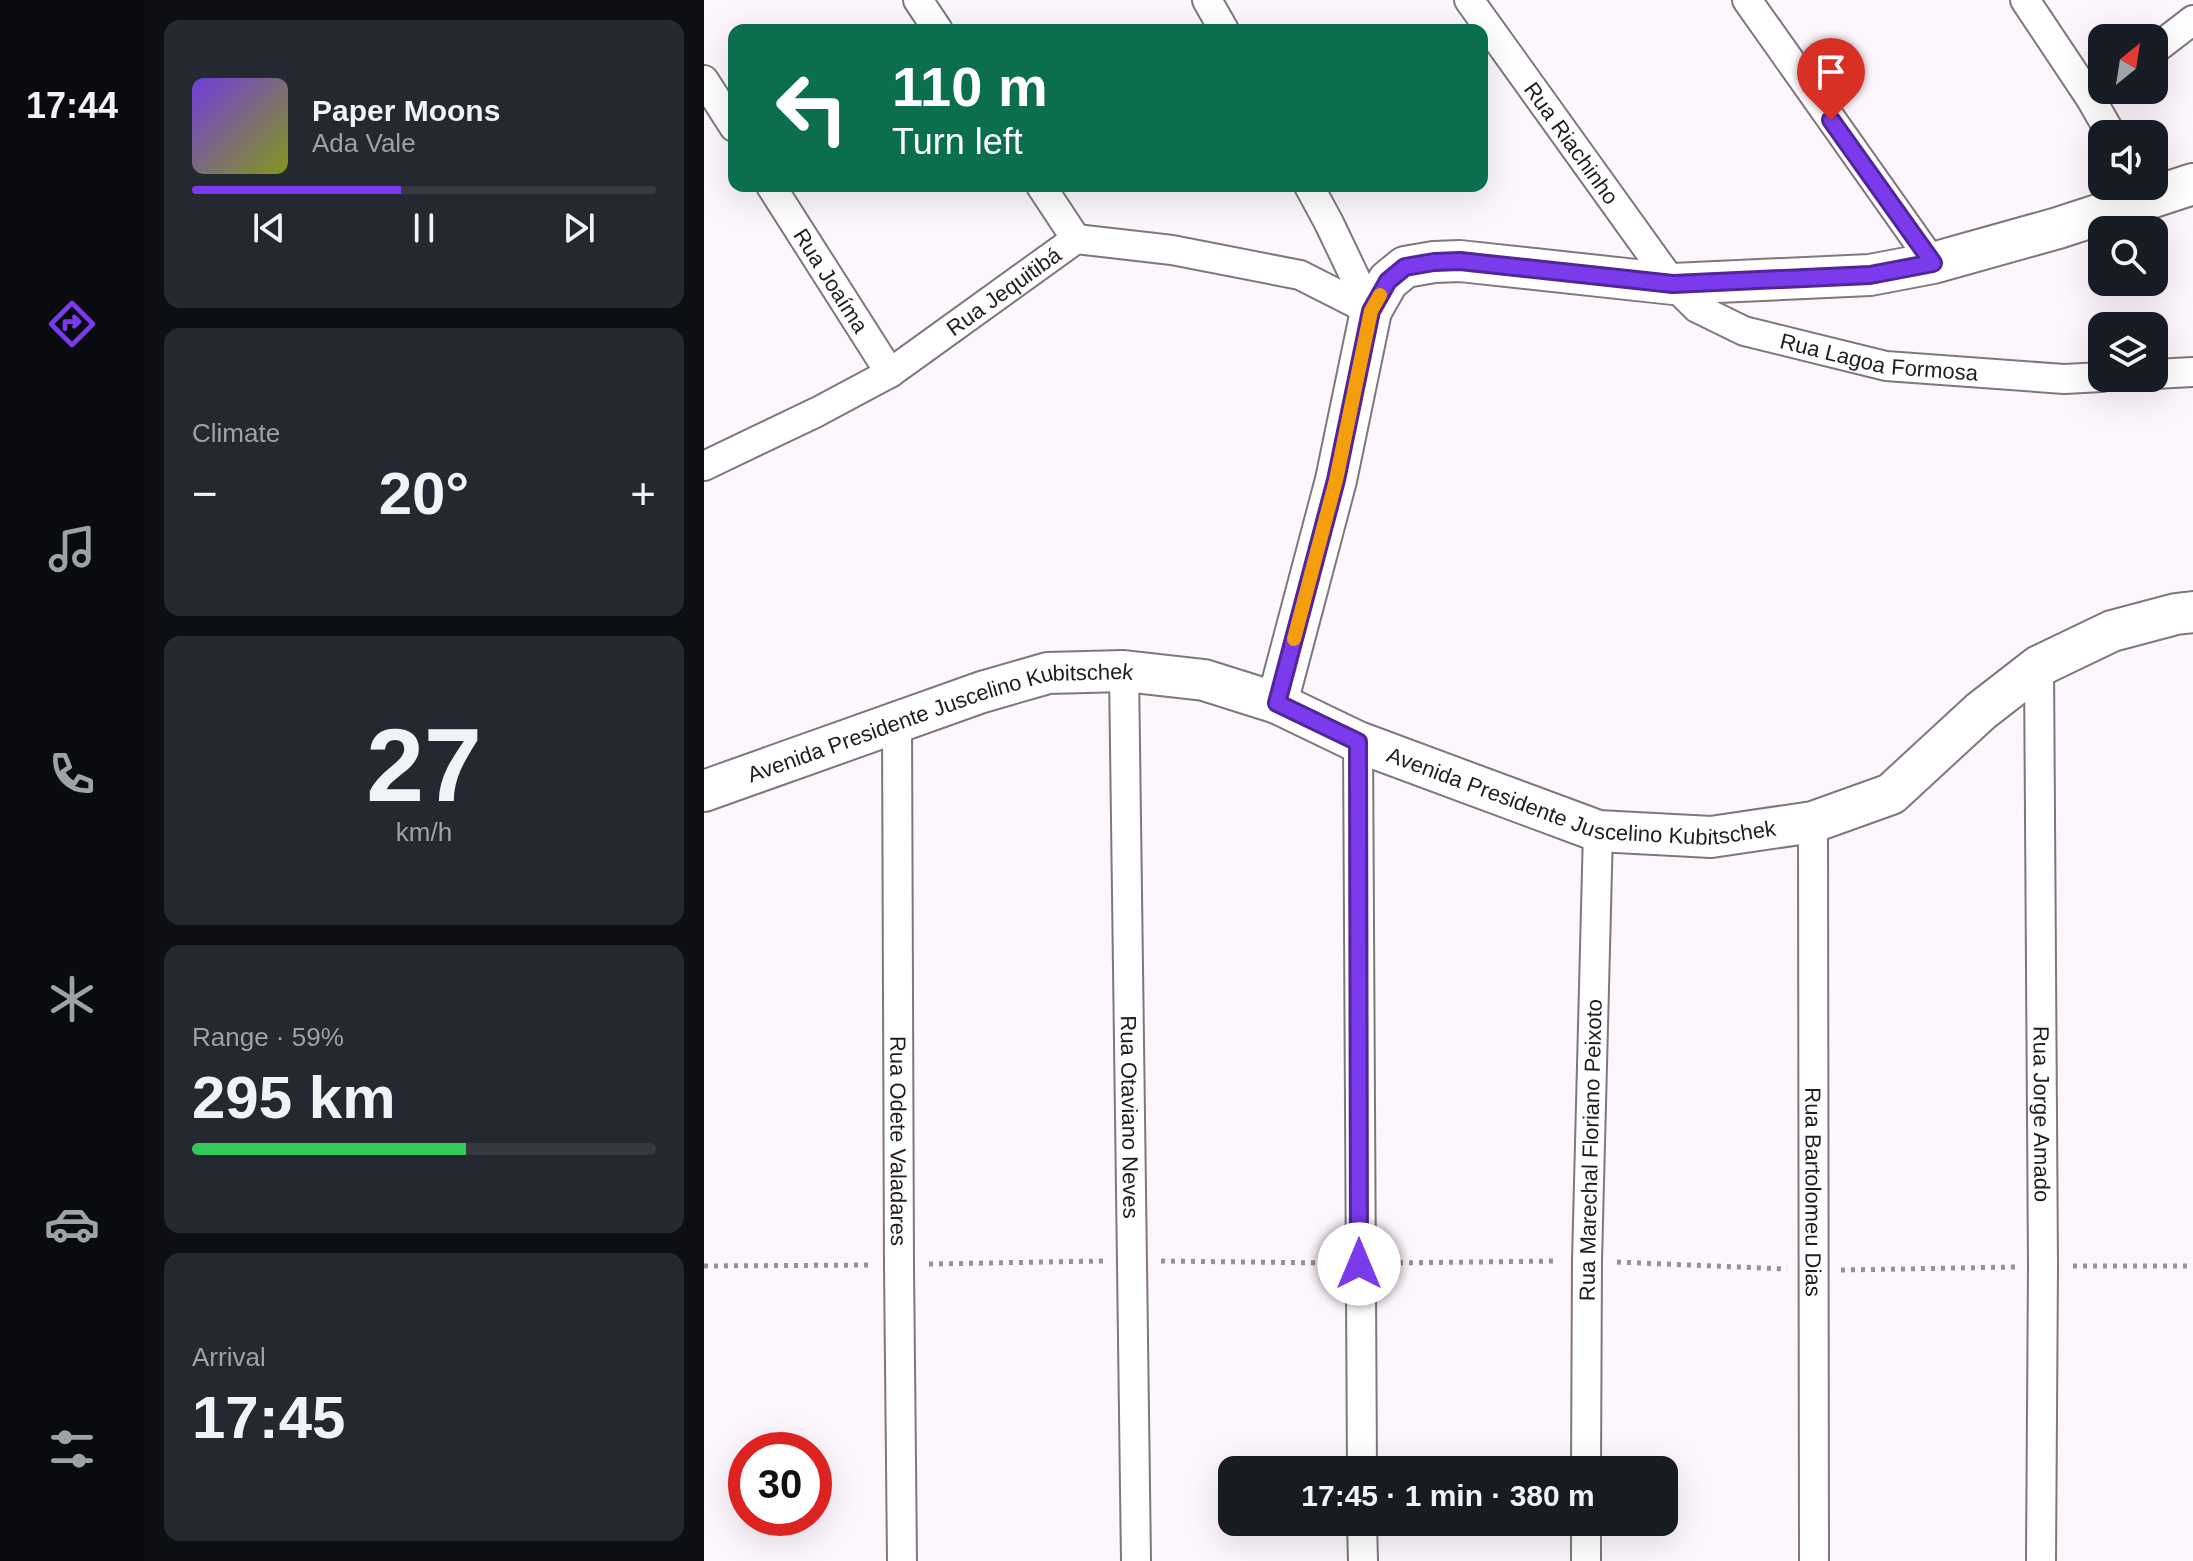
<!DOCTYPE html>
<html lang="en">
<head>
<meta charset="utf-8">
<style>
  body { margin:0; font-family:Helvetica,sans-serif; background:#242831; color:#f1f3f6; height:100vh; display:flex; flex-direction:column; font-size:30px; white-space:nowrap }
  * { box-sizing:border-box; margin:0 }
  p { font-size:26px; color:#9ea1a6 }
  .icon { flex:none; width:44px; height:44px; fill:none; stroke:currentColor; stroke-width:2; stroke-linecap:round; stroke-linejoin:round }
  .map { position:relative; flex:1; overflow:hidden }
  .details { display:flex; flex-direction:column; gap:20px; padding:20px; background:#0d0f14; width:560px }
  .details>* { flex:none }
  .banner { position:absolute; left:24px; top:24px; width:760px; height:168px; border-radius:16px; box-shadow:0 8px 32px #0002; background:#0b6e4f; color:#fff; overflow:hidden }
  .needle { width:52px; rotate:30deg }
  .fabs { position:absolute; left:1384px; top:24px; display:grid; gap:16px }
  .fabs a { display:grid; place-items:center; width:80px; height:80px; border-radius:16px; background:#171b24; box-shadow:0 8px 32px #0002; font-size:40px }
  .speed { position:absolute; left:24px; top:1432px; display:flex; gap:16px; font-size:40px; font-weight:700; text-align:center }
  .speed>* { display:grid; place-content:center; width:104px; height:104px; border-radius:50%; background:#171b24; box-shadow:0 8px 32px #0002; line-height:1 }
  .speed .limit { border:12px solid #d22; background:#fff; color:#111 }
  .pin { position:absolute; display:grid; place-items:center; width:68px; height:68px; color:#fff; margin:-82px -34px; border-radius:50% 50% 50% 0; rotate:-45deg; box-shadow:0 0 8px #0007 }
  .pin .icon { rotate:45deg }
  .me { position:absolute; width:88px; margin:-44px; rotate:0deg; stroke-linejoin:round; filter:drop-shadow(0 0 6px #0008) }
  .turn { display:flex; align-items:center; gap:28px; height:168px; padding:0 32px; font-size:36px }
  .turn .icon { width:104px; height:104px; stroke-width:2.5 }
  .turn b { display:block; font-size:56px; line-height:68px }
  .big { font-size:60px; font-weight:700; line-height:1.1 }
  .details .widget { flex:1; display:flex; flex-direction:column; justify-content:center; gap:12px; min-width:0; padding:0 28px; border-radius:16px; background:#242831 }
  .details .dial { align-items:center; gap:0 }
  .dial b { font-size:104px; line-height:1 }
  .song { display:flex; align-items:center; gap:24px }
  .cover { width:96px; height:96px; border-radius:12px; background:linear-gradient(135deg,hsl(260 70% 55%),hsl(70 70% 35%)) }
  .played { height:8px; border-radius:4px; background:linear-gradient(90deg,#7c3aed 45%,#363941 45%) }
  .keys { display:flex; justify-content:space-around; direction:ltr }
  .heat { display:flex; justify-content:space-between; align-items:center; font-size:44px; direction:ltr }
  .charge { height:12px; border-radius:6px; background:linear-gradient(90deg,#34c759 59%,#363941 0) }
  .trip { position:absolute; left:514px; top:1456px; width:460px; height:80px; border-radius:16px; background:#171b24; box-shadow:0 8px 32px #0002; font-weight:700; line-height:80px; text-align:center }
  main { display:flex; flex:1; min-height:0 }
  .tabs { display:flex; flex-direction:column; width:144px; justify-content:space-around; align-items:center; background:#090b0e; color:#9ea1a6 }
  .tabs .icon { width:56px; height:56px }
  .tabs .on { color:#7c3aed }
  .tabs b { font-size:36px; color:#f1f3f6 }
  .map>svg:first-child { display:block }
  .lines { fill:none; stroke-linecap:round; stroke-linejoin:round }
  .street-casing { stroke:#7e777d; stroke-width:32 }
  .secondary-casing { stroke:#7e777d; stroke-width:44 }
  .path { stroke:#959195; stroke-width:5; stroke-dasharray:4 6; stroke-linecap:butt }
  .street { stroke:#fff; stroke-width:28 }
  .secondary { stroke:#fff; stroke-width:40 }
  .route-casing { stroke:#51269a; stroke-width:20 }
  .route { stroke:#7c3aed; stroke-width:14 }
  .slow { stroke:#f59e0b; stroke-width:14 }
  .labels { text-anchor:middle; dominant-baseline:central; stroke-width:7; stroke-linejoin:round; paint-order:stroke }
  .street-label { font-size:22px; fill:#1f1d1f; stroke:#fff }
</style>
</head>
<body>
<main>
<nav class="tabs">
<b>17:44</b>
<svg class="icon on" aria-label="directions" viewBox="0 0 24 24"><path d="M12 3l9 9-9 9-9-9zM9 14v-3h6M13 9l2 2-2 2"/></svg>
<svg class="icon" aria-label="music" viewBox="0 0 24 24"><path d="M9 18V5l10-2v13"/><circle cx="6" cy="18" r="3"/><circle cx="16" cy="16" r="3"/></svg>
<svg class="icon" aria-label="phone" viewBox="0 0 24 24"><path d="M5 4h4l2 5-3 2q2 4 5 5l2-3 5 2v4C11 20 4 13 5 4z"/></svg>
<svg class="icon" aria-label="climate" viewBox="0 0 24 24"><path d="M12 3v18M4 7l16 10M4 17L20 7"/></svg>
<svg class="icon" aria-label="car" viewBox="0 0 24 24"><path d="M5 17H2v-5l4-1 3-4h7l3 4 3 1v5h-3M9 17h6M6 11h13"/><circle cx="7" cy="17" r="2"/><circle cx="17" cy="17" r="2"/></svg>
<svg class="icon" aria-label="filters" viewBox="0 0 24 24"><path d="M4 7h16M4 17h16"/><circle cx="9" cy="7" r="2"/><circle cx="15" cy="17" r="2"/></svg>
</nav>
<section class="details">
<div class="widget">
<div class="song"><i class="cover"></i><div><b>Paper Moons</b><p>Ada Vale</p></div></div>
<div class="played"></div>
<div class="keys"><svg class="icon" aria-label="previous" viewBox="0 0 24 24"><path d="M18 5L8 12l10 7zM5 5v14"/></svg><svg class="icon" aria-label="pause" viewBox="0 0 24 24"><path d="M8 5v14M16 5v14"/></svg><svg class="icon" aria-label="next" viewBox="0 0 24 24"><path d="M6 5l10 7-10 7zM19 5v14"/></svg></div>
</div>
<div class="widget"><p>Climate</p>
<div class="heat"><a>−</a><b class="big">20°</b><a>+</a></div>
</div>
<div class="widget dial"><b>27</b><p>km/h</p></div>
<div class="widget"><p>Range · 59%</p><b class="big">295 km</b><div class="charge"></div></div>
<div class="widget"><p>Arrival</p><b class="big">17:45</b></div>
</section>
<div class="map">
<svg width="1489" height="1561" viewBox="0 0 1489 1561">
  <rect width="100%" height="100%" fill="#fdf6fd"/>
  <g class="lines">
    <!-- street casing -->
    <g class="street-casing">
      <g id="street">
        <polyline points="214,0 234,30"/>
        <polyline points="503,0 520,30"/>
        <path id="s1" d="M765,0l204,284 24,24 47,23 142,35 178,13 38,-2"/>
        <polyline points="1043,0 1229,263"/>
        <polyline points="1321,0 1387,99 1407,134"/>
        <polyline points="1450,50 1489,20"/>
        <polyline points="0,80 30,127"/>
        <path id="s2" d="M67,186l119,187"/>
        <polyline points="337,186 372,239"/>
        <polyline points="605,186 625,223 667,311"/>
        <polyline points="1450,374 1489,372"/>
        <path id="s3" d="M0,466l113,-54 73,-39 186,-134 96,11 128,25 71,36"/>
        <path id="s4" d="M1335,666l4,600 -2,295"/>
        <path id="s5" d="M420,671l12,890"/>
        <path id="s6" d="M193,721l2,544 3,296"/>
        <polyline points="654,742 658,1470"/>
        <path id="s7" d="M1109,822l1,739"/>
        <path id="s8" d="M882,1470l1,-209 11,-430"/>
        <polyline points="658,1522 659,1561"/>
        <polyline points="882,1561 882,1522"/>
      </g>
    </g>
    <!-- secondary casing -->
    <g class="secondary-casing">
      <g id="secondary">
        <polyline points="573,703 632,480 667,311 684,281 701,267 730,262 756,261 969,284 1166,275 1229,263 1354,228 1489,184"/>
        <path id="s9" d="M0,791l278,-99 66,-19 76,-2 80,9 73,23 81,39 240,89 113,6 102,-15 78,-28 90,-83 58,-45 73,-35 64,-17 17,-2"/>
      </g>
    </g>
    <!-- path -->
    <g class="path">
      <polyline points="457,1261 627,1263"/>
      <polyline points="913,1262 1083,1269"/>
      <polyline points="685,1263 855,1261"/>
      <polyline points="225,1264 399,1261"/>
      <polyline points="0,1266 167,1265"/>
      <polyline points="1369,1266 1489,1266"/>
      <polyline points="1137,1270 1311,1267"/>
    </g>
    <!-- street -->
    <use href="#street" class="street"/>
    <!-- secondary -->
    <use href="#secondary" class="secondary"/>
  </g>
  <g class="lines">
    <!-- route casing -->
    <g class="route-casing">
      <polyline id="route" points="655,1264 654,742 573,703 632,480 667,311 684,281 701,267 730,262 756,261 969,284 1166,275 1229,263 1127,120"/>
    </g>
    <!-- route -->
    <use href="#route" class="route"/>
    <!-- slow -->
    <polyline class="slow" points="590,639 632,480 667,311 676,295"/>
  </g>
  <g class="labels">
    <!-- street labels -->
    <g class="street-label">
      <text stroke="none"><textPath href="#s1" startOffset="176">Rua Riachinho</textPath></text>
      <text stroke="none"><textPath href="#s2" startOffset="112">Rua Joaíma</textPath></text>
      <text stroke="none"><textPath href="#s3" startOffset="348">Rua Jequitibá</textPath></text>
      <text stroke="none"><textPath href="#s1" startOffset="574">Rua Lagoa Formosa</textPath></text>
      <text stroke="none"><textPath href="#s9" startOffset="248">Avenida Presidente Juscelino Kubitschek</textPath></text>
      <text stroke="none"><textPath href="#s9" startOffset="920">Avenida Presidente Juscelino Kubitschek</textPath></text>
      <text stroke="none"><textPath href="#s4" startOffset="448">Rua Jorge Amado</textPath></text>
      <text stroke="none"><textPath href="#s5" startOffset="446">Rua Otaviano Neves</textPath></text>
      <text stroke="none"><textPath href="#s6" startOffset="420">Rua Odete Valadares</textPath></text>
      <text stroke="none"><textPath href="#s8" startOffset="320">Rua Marechal Floriano Peixoto</textPath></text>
      <text stroke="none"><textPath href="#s7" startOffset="370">Rua Bartolomeu Dias</textPath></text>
    </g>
  </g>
</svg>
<div class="fabs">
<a><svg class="needle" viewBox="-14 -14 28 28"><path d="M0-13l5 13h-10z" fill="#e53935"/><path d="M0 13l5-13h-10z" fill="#9ea1a6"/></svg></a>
<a><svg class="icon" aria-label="sound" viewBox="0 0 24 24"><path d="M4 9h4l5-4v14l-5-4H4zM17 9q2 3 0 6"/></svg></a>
<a><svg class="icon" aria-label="search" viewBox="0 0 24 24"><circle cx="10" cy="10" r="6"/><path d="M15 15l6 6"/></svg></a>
<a><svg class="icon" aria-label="layers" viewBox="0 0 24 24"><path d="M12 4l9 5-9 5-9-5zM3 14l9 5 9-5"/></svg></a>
</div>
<div class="speed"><div class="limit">30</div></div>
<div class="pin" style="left:1127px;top:120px;background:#d93025"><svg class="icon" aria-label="arrive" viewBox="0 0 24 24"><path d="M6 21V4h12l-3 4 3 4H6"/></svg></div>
<svg class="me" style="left:655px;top:1264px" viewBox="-20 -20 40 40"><circle r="19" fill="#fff"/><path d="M0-13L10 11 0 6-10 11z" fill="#7c3aed"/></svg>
<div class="trip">17:45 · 1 min · 380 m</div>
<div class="banner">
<div class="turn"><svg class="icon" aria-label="left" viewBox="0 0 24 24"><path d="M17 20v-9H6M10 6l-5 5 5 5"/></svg><div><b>110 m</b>Turn left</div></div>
</div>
</div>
</main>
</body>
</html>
